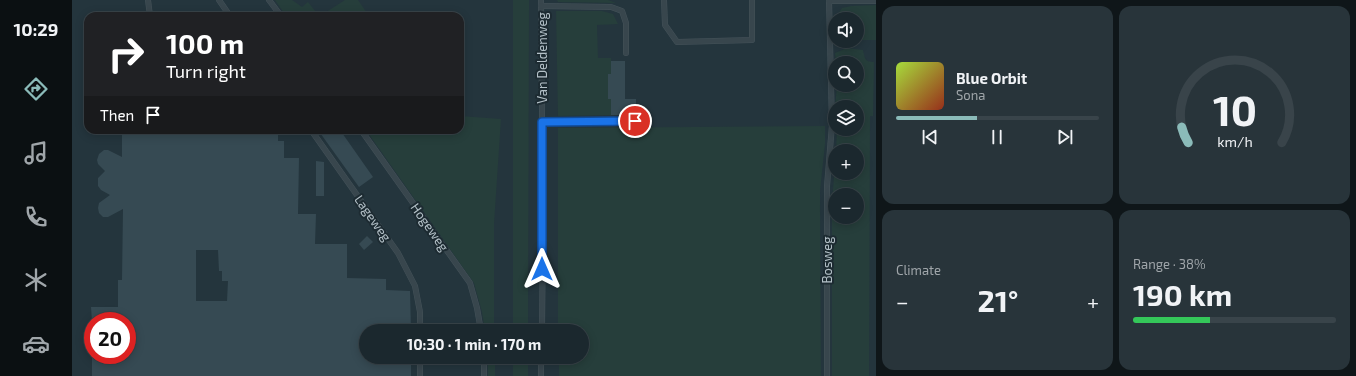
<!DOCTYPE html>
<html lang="en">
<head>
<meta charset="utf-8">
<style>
  body { margin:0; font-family:"Exo 2",sans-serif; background:#28343a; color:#f1f3f6; height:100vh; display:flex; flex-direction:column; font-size:15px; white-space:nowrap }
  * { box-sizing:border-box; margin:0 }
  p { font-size:13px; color:#a0a6aa }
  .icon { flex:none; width:22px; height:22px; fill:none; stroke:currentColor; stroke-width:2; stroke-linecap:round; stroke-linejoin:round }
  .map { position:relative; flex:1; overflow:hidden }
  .panel { display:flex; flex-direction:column; gap:6px; padding:6px; background:#0f1619; width:480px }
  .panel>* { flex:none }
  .top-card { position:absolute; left:12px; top:12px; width:380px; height:122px; border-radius:12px; box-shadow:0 2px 10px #0003,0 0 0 1px #39444a; background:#202124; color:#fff; overflow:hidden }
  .controls { position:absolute; left:756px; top:12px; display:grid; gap:8px }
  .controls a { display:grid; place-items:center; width:36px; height:36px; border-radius:50%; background:#1b282e; box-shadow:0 2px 10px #0003,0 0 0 1px #39444a; font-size:20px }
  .speed { position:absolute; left:12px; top:312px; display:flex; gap:8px; font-size:20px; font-weight:700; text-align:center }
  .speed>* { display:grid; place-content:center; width:52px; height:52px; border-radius:50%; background:#1b282e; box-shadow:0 2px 10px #0003,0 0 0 1px #39444a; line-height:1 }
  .speed .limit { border:6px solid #d22; background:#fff; color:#111 }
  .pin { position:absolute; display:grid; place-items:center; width:34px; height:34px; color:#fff; margin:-17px; border:2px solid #fff; border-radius:50%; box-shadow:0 1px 4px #0007 }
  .me { position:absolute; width:44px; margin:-22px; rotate:0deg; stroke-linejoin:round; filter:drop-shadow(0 0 3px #0008) }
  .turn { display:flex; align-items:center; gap:14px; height:84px; padding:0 16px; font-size:18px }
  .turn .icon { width:52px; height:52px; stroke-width:2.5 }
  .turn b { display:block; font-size:28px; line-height:34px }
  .then { display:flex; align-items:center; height:38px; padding:0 16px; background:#0003; gap:8px; font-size:15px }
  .big { font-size:30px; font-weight:700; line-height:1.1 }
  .panel .tile { flex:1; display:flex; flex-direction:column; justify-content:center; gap:6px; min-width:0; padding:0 14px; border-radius:12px; background:#28343a }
  .panel .dial { align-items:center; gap:0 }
  .dial svg { height:104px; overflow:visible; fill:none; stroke:#39444a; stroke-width:7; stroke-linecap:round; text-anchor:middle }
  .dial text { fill:#f1f3f6; stroke:none }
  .song { display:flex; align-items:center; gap:12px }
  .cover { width:48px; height:48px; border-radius:6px; background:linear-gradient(135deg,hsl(80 70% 55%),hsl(10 70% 35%)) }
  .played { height:4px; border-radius:2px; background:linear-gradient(90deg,#8bbbb9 40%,#39444a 40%) }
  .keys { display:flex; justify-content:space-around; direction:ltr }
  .heat { display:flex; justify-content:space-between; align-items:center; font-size:22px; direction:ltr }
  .charge { height:6px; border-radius:3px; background:linear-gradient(90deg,#34c759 38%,#39444a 0) }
  .panel .tiles { flex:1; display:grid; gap:6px; grid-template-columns:repeat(2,1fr) }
  .trip { position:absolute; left:287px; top:324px; width:230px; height:40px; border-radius:20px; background:#1b282e; box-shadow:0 2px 10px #0003,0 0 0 1px #39444a; font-weight:700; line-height:40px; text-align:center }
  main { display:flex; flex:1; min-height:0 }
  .dock { display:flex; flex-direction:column; width:72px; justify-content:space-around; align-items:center; background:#0b1012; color:#a0a6aa }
  .dock .icon { width:28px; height:28px }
  .dock .on { color:#8bbbb9 }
  .dock b { font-size:18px; color:#f1f3f6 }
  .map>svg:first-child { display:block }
  .green { fill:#263e3b; fill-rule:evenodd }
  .building { fill:#364a53; fill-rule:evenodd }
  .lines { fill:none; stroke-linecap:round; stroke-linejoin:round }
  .lane-casing { stroke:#445259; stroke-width:6 }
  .lane { stroke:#38464d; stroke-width:5 }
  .route-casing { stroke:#114b97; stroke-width:10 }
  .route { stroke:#1a73e8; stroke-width:7 }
  .labels { text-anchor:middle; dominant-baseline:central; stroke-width:4; stroke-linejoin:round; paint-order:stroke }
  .street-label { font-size:13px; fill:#b4c1c8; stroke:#1d2b32 }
</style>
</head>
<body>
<main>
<nav class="dock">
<b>10:29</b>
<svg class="icon on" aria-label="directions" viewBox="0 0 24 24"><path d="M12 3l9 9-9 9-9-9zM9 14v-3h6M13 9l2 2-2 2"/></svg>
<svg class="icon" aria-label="music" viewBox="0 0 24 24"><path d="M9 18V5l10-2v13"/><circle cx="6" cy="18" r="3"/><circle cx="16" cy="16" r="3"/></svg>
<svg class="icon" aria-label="phone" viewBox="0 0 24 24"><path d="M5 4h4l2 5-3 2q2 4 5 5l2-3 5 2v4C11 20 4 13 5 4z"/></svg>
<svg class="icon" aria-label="climate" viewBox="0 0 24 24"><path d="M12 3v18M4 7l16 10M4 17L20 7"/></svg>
<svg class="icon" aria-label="car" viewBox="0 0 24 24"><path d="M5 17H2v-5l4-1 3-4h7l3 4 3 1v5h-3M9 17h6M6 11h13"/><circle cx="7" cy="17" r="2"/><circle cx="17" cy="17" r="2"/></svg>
</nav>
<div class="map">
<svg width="804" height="376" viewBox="0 0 804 376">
  <rect width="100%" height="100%" fill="#24353d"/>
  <!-- green -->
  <g class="green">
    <polygon points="203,0 220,0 230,7 236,2 247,16 214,16"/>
    <polygon points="273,0 286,0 297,16 248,16"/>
    <polygon points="441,0 457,0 456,331 441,331"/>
    <polygon points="485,0 536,0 544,3 486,2"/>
    <polygon points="804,5 804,40 785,40 785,19 764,19 764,17 770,8 779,6"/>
    <polygon points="484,11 530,11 541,14 546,24 525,25 526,58 539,58 539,115 486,116"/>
    <path d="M775,48l16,2c2,8 1,12 11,12l-1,54h-3l-1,260h-37v-174l3,-38v9h22v-22h-21l1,-22h20v-22h-22l2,-22h20v-22h-21l-1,-10zM763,195h22v22h-22z"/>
    <polygon points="388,116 429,119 422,224 422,331 413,331 410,312 402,283 294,130 388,130"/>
    <polygon points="753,126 753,144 748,191 749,376 487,376 487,357 510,357 510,331 486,331 486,128"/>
    <rect x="416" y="357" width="7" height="19"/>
    <rect x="441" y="357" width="15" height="19"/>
  </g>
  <!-- building -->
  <g class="building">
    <polygon points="539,61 553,61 553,99 564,99 564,108 553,108 553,115 539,115 539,99 536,99 536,74 539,74"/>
    <path d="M50,130h156v11h6v17h15l-1,56h18l-1,30h32v34l39,1v11l24,1 1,40h-45v26h45v19h-319v-21h35v-34h-35l-1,-14h27v-27h4l1,-71 -15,8h-5l-4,-4 -1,-5 1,-5 11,-8 -9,-5 -3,-4v-8l7,-7 -7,-7 -1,-4 2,-6 5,-4h4l14,7zM124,250h22l1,21h3v10h6l-1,20h-31z"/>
    <polygon points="246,130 268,130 301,177 287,187"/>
    <polygon points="244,161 252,162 252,196 244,196"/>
    <polygon points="295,236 301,242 292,250 287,244"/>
  </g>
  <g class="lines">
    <!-- lane casing -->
    <g class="lane-casing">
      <g id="lane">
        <polyline points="76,0 78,16"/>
        <polyline points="147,0 158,16"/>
        <polyline points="197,0 209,16"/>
        <polyline points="469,0 471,222 470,331"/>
        <polyline points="592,0 593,25 605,42 680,40 680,0"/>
        <polyline points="757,1 804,1"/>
        <polyline points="469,6 539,7 550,11 554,23 554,53"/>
        <polyline points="470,122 563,121"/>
        <polyline points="239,130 326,253 343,286 348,312 348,331"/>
        <polyline points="289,130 398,283 405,308 409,331"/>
        <polyline points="348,357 348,376"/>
        <polyline points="469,357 469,376"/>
        <polyline points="412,376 412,357"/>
        <polyline points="755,376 755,186 760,125 757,0"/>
      </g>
    </g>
    <!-- lane -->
    <use href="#lane" class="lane"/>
  </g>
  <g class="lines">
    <!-- route casing -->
    <g class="route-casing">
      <polyline id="route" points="470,269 470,122 563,121"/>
    </g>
    <!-- route -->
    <use href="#route" class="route"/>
  </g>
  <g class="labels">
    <!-- street labels -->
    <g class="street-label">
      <text transform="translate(470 58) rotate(-90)">Van Deldenweg</text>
      <text transform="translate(301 218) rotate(55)">Lageweg</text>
      <text transform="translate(358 227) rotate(55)">Hogeweg</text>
      <text transform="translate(755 260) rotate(-90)">Bosweg</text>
    </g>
  </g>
</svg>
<div class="controls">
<a><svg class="icon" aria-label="sound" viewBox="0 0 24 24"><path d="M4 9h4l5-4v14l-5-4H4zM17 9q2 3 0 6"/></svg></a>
<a><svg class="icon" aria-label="search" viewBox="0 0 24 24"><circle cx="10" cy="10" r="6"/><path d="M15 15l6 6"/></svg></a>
<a><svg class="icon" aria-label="layers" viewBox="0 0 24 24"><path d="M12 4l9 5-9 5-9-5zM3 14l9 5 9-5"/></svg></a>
<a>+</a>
<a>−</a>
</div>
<div class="speed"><div class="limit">20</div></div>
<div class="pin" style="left:563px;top:121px;background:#d93025"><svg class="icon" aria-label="arrive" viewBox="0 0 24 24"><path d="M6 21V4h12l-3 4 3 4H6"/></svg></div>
<svg class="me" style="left:470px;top:269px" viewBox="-20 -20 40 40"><path d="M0-17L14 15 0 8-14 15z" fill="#1a73e8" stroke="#fff" stroke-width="4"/></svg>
<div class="trip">10:30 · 1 min · 170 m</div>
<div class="top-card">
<div class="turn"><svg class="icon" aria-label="right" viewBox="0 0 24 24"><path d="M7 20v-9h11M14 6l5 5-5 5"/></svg><div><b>100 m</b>Turn right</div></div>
<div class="then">Then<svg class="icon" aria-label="arrive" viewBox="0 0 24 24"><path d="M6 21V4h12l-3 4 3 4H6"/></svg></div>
</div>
</div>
<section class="panel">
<div class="tiles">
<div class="tile">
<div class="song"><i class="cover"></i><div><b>Blue Orbit</b><p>Sona</p></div></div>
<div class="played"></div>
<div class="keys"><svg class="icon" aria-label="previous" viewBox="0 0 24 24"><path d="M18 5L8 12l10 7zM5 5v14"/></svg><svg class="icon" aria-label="pause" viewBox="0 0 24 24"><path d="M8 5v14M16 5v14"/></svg><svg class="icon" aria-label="next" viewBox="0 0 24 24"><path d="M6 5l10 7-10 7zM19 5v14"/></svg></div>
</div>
<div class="tile dial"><svg viewBox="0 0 100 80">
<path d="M14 69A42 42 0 1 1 86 69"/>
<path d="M14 69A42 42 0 0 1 9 57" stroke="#8bbbb9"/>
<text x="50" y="56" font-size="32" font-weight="700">10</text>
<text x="50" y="72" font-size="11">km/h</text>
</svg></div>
<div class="tile"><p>Climate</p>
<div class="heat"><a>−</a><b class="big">21°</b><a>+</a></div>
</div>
<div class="tile"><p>Range · 38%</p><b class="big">190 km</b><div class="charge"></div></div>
</div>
</section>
</main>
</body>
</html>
